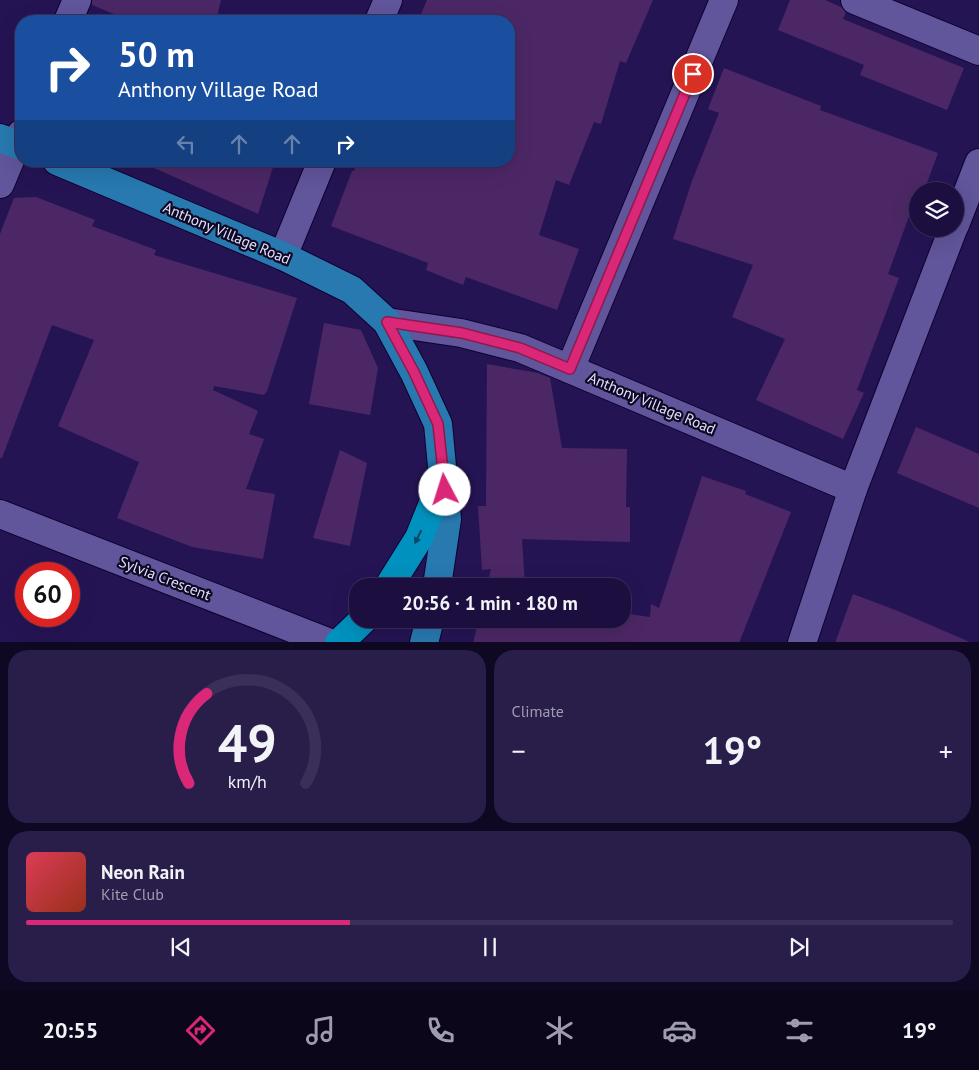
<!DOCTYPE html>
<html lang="en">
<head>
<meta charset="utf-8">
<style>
  body { margin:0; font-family:"PT Sans",sans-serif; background:#291d4a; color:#f1f3f6; height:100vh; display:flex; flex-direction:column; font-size:19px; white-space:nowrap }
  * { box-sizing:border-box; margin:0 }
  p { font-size:16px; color:#a09cb0 }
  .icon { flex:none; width:28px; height:28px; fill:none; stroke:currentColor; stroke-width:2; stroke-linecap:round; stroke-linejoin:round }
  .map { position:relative; height:642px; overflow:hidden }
  .drawer { display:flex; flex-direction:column; gap:8px; padding:8px; background:#0f0823; flex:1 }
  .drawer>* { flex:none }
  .guide { position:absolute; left:15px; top:15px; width:500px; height:152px; border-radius:20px; box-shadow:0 5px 20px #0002,0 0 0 1px #3a2f59; background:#1a4fa0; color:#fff; overflow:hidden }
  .fabs { position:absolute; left:909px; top:182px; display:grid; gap:10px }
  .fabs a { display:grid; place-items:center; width:55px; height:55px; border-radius:50%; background:#1c0f3f; box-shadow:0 5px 20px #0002,0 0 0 1px #3a2f59; font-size:25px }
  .speed { position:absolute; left:15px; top:562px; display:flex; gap:10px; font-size:25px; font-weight:700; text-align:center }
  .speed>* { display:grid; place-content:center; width:65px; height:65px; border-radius:50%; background:#1c0f3f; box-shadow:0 5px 20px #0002,0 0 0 1px #3a2f59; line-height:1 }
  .speed .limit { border:8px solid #d22; background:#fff; color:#111 }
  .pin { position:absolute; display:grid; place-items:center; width:42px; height:42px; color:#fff; margin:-21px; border:2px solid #fff; border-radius:50%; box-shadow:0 1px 5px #0007 }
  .me { position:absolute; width:55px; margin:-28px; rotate:355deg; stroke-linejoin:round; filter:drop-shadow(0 0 4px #0008) }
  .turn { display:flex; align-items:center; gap:18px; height:105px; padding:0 20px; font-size:22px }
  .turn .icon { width:65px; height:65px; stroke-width:2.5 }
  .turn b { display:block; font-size:35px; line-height:42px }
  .lanes { display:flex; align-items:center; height:48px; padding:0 20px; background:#0003; justify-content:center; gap:25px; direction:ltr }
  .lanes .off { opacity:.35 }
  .big { font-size:38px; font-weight:600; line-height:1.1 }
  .drawer .tile { flex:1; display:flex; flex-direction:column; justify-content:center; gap:8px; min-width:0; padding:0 18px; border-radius:20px; background:#291d4a }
  .drawer .dial { align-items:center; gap:0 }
  .dial svg { height:130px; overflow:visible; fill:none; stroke:#3a2f59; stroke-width:7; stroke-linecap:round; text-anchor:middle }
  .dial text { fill:#f1f3f6; stroke:none }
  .song { display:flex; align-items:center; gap:15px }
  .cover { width:60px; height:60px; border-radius:8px; background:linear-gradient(135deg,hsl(350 70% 55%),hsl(10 70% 35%)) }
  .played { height:5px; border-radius:2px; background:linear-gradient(90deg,#db2777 35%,#3a2f59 35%) }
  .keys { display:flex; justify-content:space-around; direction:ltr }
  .heat { display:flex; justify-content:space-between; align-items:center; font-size:28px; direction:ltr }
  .drawer .tiles { flex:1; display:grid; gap:8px; grid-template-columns:1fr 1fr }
  .tile:last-child { grid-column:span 2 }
  .trip { position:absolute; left:349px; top:578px; width:282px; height:50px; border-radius:20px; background:#1c0f3f; box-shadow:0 5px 20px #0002,0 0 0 1px #3a2f59; font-weight:600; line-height:50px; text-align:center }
  .menu { display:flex; height:80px; justify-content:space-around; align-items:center; background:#0b0619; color:#a09cb0 }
  .menu .icon { width:35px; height:35px }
  .menu .current { color:#db2777 }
  .menu b { font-size:22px; color:#f1f3f6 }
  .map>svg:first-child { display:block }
  .building { fill:#4c2765 }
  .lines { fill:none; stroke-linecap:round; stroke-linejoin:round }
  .minor-casing { stroke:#0f012f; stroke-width:30 }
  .major-casing { stroke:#0f012f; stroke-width:30 }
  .highway-casing { stroke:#0f012f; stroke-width:30 }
  .minor { stroke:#61559b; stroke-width:28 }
  .major { stroke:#2779b0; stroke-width:28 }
  .highway { stroke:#0191be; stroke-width:28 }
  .oneway { fill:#084669 }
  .route-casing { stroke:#8e194d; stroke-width:12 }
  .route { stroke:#db2777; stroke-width:9 }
  .labels { text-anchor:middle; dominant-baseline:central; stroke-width:4.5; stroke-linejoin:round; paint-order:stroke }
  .street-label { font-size:15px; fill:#e1dfff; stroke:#0e0823 }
</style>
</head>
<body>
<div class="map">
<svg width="979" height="643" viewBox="0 0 979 643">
  <rect width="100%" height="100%" fill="#251454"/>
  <!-- building -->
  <g class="building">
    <polygon points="92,0 221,0 216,21 131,21 92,5"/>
    <polygon points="427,0 653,0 626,63 620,61 601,124 594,122 569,185 556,180 539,235 579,249 557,310 466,277 463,285 426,270 428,263 331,226 352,171 354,171 358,161 509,161 509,21 418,21"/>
    <polygon points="790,0 825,0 841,7 846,12 843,19 964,68 947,110 860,75 864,65 778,30"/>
    <polygon points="724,68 821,106 820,110 938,153 924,191 918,191 918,201 915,200 888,274 899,278 857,390 864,393 843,439 756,400 785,339 732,317 753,265 673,239 692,181 719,113 708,109"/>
    <polygon points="138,161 275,161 258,214"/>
    <polygon points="36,197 95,220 92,226 156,250 154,255 297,298 267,391 264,395 214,386 213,390 258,411 249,434 264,439 246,489 275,494 263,559 192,547 117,518 139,462 58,426 94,340 52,325 2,458 0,458 0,234 14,198"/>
    <polygon points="324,323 361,330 378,368 370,415 309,404"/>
    <polygon points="487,364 538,373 550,378 562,448 627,449 626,507 630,507 630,542 522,539 525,586 487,586 491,569 482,570 478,506 486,506"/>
    <polygon points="916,427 979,454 979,508 897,473"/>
    <polygon points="340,450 367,463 350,546 313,538"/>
    <polygon points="702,476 746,491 745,494 791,512 739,643 473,643 479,619 622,619 622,613 650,617 651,604 659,608"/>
    <polygon points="853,594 898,611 972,643 835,643"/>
  </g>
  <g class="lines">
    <!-- minor casing -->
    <g class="minor-casing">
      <g id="minor">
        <polyline points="855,0 979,51"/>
        <polyline points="68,21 77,0"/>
        <polyline points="379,21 388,0"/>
        <polyline points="0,184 21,134"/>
        <polyline points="955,225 979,163"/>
        <polyline points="283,256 322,161"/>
        <polyline points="387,322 461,333 520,348 853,489"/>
        <polyline points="570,369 724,0"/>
        <polyline points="0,514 330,643"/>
        <polyline points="802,643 853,489 953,229"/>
      </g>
    </g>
    <!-- major casing -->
    <g class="major-casing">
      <g id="major">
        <polyline points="0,138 21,146"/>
        <polyline points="57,161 283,256 352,290 387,322 414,372 438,424 447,519 437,586"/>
        <polyline points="424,643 430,619"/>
      </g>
    </g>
    <!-- highway casing -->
    <g class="highway-casing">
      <g id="highway">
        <polyline points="389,586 419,538 444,476"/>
        <polyline points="339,643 364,619"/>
      </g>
    </g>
    <!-- minor -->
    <use href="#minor" class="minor"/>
    <!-- major -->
    <use href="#major" class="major"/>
    <!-- highway -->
    <use href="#highway" class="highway"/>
  </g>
  <!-- one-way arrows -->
  <defs><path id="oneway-solid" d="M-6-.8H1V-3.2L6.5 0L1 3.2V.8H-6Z" transform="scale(1.25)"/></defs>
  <use class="oneway" href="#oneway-solid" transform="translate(418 537) rotate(116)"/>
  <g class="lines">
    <!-- route casing -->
    <g class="route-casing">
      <polyline id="route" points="445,490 438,424 414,372 387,322 462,333 520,348 570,369 693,74"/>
    </g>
    <!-- route -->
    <use href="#route" class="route"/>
  </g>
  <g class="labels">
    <!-- street labels -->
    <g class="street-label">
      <text transform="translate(227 233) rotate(23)">Anthony Village Road</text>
      <text transform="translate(652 403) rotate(23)">Anthony Village Road</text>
      <text transform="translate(165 578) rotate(21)">Sylvia Crescent</text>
    </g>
  </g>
</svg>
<div class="fabs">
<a><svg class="icon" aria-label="layers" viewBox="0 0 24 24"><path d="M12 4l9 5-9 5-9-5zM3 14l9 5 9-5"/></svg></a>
</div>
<div class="speed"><div class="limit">60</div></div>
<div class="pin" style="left:693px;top:74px;background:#d93025"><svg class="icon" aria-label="arrive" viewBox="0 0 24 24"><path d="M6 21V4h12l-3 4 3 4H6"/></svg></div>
<svg class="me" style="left:445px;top:490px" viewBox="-20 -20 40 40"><circle r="19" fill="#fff"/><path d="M0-13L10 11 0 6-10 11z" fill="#db2777"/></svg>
<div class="trip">20:56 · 1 min · 180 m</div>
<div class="guide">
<div class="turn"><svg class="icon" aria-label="right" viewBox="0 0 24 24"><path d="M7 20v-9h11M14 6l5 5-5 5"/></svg><div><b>50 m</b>Anthony Village Road</div></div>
<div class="lanes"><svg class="icon off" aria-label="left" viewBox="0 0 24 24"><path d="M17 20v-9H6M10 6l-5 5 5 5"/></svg><svg class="icon off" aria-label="ahead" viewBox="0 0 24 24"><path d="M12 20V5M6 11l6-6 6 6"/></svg><svg class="icon off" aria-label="ahead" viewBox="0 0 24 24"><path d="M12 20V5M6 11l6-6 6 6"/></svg><svg class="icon" aria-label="right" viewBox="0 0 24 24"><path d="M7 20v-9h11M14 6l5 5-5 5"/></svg></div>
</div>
</div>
<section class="drawer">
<div class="tiles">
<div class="tile dial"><svg viewBox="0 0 100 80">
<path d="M14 69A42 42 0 1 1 86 69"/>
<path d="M14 69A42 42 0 0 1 25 14" stroke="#db2777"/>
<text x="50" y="56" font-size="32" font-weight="700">49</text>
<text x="50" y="72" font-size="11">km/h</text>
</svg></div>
<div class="tile"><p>Climate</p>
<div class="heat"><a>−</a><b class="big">19°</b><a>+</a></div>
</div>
<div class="tile">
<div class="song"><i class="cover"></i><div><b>Neon Rain</b><p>Kite Club</p></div></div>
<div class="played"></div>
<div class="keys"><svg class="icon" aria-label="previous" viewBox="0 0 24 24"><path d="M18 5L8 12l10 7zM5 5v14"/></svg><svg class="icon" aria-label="pause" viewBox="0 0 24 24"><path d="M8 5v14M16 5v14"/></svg><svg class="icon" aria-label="next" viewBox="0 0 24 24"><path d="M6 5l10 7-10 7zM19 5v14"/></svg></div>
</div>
</div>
</section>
<nav class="menu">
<b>20:55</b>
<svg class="icon current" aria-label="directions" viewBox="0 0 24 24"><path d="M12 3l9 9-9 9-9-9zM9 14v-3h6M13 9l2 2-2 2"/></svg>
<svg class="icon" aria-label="music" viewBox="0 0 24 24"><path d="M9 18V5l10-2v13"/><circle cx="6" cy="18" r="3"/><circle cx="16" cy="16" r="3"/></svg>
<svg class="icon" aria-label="phone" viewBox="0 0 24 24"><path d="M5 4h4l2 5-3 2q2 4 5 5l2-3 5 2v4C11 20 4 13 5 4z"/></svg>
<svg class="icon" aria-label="climate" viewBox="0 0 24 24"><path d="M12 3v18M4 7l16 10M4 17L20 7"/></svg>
<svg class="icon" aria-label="car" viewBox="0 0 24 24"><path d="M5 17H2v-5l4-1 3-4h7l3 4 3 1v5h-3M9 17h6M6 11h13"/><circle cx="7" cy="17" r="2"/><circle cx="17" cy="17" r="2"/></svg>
<svg class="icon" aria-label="filters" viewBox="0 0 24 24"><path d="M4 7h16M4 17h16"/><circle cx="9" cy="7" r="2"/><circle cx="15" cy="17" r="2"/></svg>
<b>19°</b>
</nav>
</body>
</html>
